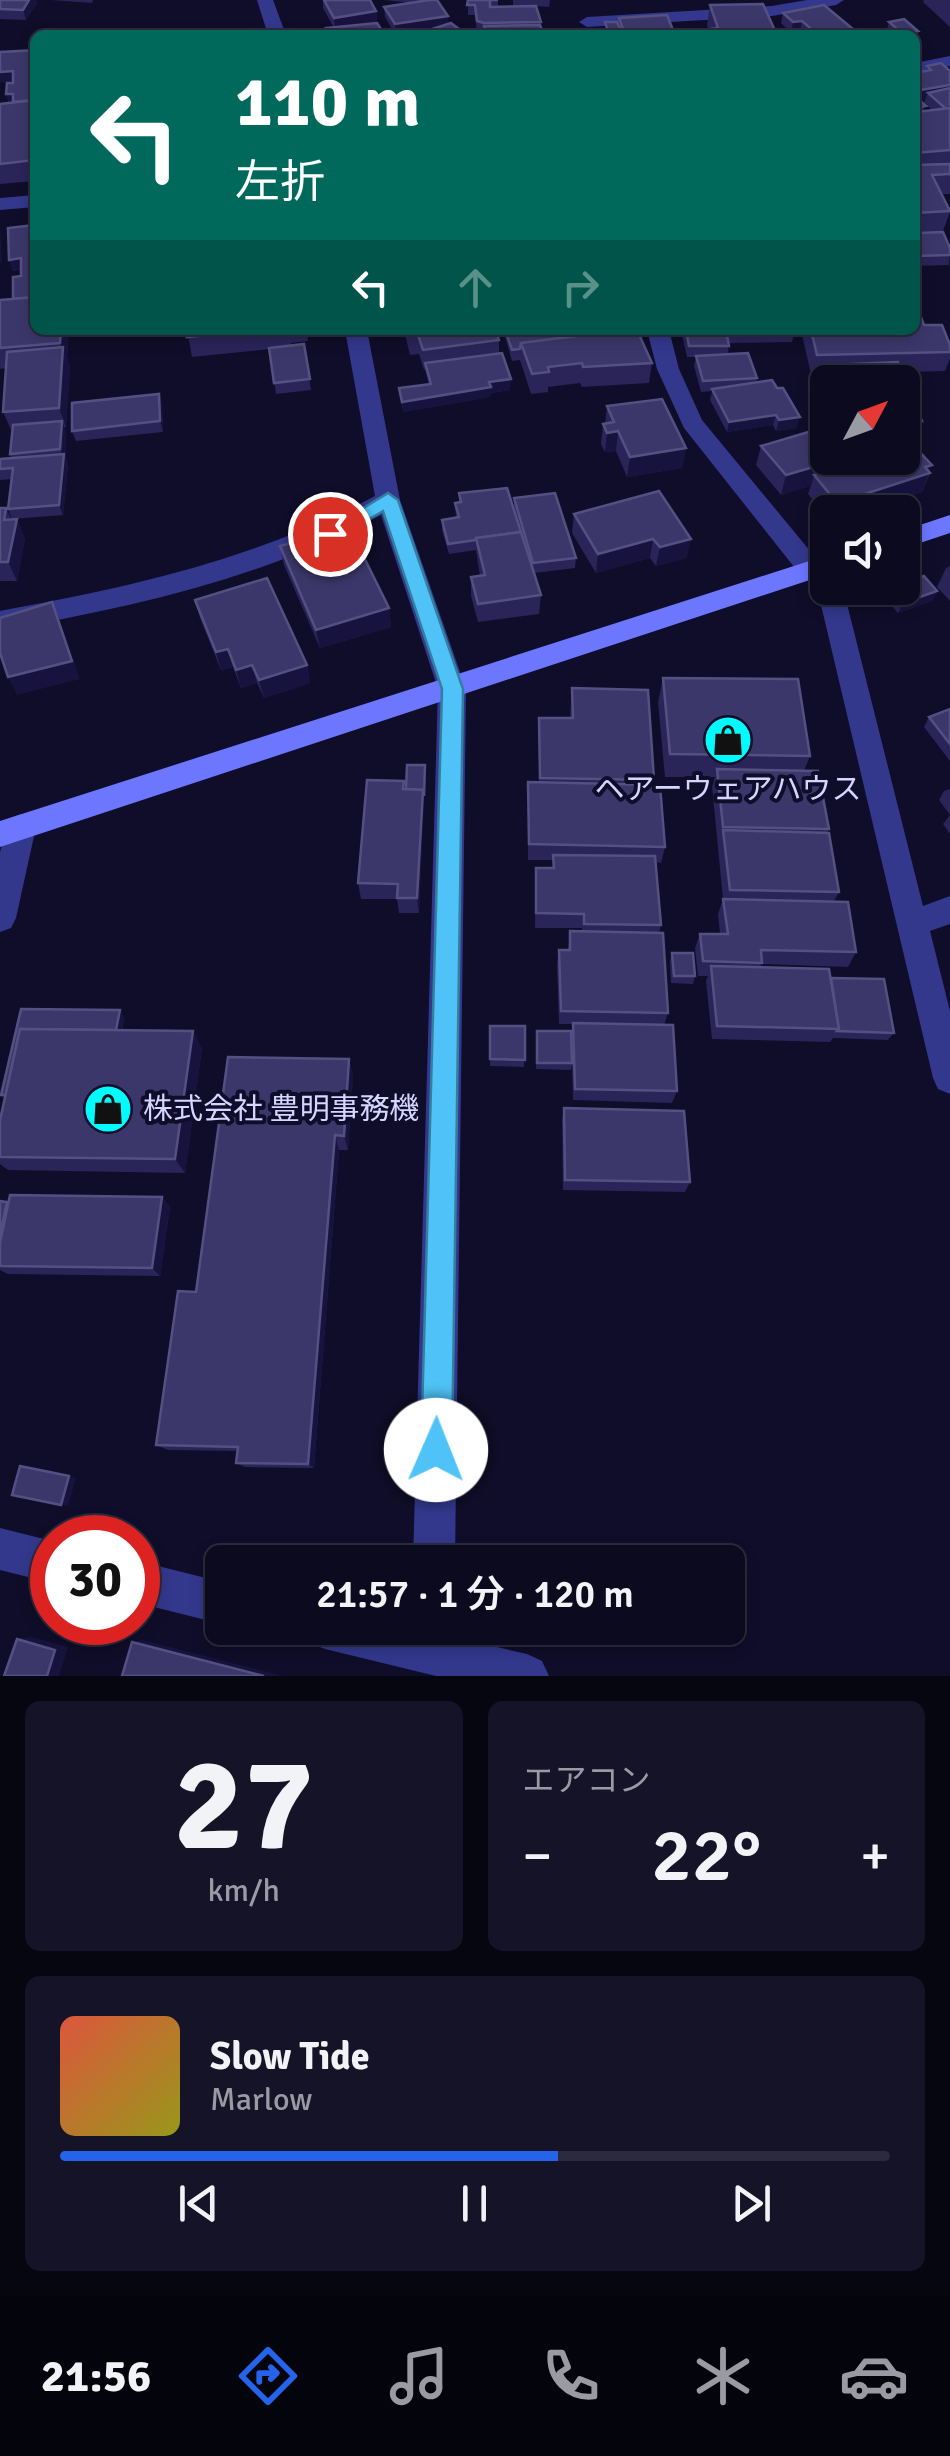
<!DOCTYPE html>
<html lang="ja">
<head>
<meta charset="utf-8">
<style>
  body { margin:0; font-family:Signika,"Noto Sans JP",sans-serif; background:#141328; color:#f1f3f6; height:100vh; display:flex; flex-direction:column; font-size:38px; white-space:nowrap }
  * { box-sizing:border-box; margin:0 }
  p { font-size:32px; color:#9a9aa4 }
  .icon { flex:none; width:55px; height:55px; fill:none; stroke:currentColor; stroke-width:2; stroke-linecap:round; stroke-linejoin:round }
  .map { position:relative; height:1676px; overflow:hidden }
  .side { display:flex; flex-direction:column; gap:25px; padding:25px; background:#060611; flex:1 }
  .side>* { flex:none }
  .banner { position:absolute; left:30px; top:30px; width:890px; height:305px; border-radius:15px; box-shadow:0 5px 15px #0003,0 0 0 2px #2b2b3d; background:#00695c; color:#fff; overflow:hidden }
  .needle { width:65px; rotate:49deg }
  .tools { position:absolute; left:810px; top:365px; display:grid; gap:20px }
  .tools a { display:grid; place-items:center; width:110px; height:110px; border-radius:15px; background:#0b0a1f; box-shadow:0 5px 15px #0003,0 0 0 2px #2b2b3d; font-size:50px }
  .speed { position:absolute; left:30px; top:1515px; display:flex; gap:20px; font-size:50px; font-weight:700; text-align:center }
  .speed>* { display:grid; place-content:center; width:130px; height:130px; border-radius:50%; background:#0b0a1f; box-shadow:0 5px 15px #0003,0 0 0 2px #2b2b3d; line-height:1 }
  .speed .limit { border:15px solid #d22; background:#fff; color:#111 }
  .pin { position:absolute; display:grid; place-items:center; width:85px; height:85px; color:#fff; margin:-42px; border:5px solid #fff; border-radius:50%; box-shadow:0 2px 10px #0007 }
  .me { position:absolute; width:110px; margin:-55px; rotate:1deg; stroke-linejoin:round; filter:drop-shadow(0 0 8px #0008) }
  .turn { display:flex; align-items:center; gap:35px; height:210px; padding:0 40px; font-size:45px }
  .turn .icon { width:130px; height:130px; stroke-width:2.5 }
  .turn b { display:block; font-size:70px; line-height:85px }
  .lanes { display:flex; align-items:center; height:95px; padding:0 40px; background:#0003; justify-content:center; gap:50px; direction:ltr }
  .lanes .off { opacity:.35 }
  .big { font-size:75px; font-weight:600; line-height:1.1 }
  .side .card { flex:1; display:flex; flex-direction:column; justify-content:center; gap:15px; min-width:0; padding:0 35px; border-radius:15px; background:#141328 }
  .side .dial { align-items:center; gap:0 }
  .dial b { font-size:130px; line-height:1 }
  .song { display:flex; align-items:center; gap:30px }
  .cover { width:120px; height:120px; border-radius:15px; background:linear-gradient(135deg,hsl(10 70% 55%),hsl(60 70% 35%)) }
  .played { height:10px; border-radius:5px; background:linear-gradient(90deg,#2563eb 60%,#2b2b3d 60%) }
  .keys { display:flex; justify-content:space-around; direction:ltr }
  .heat { display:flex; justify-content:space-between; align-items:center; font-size:55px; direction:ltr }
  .side .tiles { flex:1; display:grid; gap:25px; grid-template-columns:1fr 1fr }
  .card:last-child { grid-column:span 2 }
  .trip { position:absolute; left:205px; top:1545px; width:540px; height:100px; border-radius:15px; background:#0b0a1f; box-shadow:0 5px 15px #0003,0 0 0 2px #2b2b3d; font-weight:600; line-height:100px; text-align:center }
  .dock { display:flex; height:160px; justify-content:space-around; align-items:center; background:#04040c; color:#9a9aa4 }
  .dock .icon { width:70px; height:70px }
  .dock .on { color:#2563eb }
  .dock b { font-size:45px; color:#f1f3f6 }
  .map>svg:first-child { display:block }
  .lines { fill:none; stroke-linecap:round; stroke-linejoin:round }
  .street { fill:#33388d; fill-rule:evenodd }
  .secondary { fill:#6c76ff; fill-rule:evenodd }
  .wall { fill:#2a2459; fill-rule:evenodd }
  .shaded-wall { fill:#17133e }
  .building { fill:#3c376a; stroke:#545082; stroke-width:2.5 }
  .route { fill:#4fc3f7; stroke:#337fa1; stroke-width:2.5 }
  .labels { text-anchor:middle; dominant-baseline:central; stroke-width:8; stroke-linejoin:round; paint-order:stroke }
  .poi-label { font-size:30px; fill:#d6d5ff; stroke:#0f0d29 }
</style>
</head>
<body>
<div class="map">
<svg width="950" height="1676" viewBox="0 0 950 1676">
  <rect width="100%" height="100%" fill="#0f0d29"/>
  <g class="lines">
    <!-- street -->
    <g class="street">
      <polygon points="257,0 273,0 286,35 268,35"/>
      <polygon points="807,0 844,0 836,5 772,16 587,27 579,22 587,17 772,6"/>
      <polygon points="950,56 950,66 915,73 915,63"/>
      <polygon points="35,195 35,207 0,210 0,198"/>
      <path d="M345,330h22l33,170 66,189 -11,873h-42l25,-873 -57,-174c-119,64 -249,92 -381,116v-20c132,-24 256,-52 375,-115z"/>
      <polygon points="647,330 669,330 679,369 702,420 820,563 824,570 820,577 802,577 684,428 657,369"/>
      <polygon points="828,579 828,588 843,588 923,906 950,896 950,924 930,931 950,1011 950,1094 938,1089 933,1078 817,588"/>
      <polygon points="21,814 32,818 36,827 16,918 11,928 0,932 0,852 10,818"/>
      <polygon points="0,1528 52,1541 52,1583 0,1570"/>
      <polygon points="138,1561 222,1582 222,1624 138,1603"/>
      <polygon points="304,1628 413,1628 527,1654 542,1661 549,1676 436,1676 325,1649 310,1643"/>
    </g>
    <!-- secondary -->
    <g class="secondary">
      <polygon points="950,515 950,533 902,549 902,531"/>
      <polygon points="828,555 828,574 0,847 0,821"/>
    </g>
  </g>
  <!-- wall -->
  <g class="wall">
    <polygon points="0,0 36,0 37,3 26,20 0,19"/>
    <polygon points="51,0 93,0 92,3"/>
    <polygon points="323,0 376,11 377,22 353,26 385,35 327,35 326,28 334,28 323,8"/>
    <polygon points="384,0 438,0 448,16 448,24 467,35 423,35 423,32 437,28 395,34 385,17 384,7 413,3"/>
    <polygon points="468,0 498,0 498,6 527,6 513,5 513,0 550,0 549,7 536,6 544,35 484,35 484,33 477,32 475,15 468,15"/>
    <polygon points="924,0 950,0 950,27 923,2"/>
    <polygon points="710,5 777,35 709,35 709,31 707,25"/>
    <polygon points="783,13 854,30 852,35 804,35 800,31 791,33 781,23"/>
    <polygon points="619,18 675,35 605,35 605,22 619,25"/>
    <polygon points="889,22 918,31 915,42 915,35 889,35 886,33"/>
    <polygon points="35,50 35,181 0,184 0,104 9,103 6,94"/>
    <path d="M927,66l23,5v123h-8l8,18 -7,19 -28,1v-159l11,-2zM925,100l-1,3 8,7 -7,1 -4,-10z"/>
    <polygon points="8,228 69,330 67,357 70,367 66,427 64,428 66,432 65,455 68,465 63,515 12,519 8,509 12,479 0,480 0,459 11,458 10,454 12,432 3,412 6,368 0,369 0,300 13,298 21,276 21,270 13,271 9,260"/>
    <polygon points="915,233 950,248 949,265 915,266"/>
    <polygon points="924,325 950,345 950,358 945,371 902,372 922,421 914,441 902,441 902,382 828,382 828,390 826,385 829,374 811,374 801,330 915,330"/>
    <polygon points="187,330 289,330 289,332 289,330 333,330 333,332 307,334 308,341 291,343 291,346 304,344 311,390 276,394 270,349 192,357"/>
    <polygon points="386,330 495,330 499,340 499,353 510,390 491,393 490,397 403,412 399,388 429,385 425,369 424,370 419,354 410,355 404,330 386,332"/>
    <polygon points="503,330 596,330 598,333 652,363 649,383 582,387 580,383 548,387 548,392 531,394 520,360 512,361"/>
    <polygon points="681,330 795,330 792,342 729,343 728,354 757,378 756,382 797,428 776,431 773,425 727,432 710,400 712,391 701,392 694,366 696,357 687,357"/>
    <polygon points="159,394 162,405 163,432 76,441 72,431"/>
    <polygon points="607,406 686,448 682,468 627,477 616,451 605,452 601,444 603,424 605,424"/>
    <polygon points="761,446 828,458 865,458 861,461 930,473 922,492 859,512 828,512 828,518 808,494 811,485 781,495 756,465"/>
    <polygon points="659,491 687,558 656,566 650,558 596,573 572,533 574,514"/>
    <polygon points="459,493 514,508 514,498 576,558 575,568 534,573 541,595 539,614 478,622 471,596 471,577 480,576 476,550 449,554 442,530 442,520 456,518 455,503 459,502"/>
    <polygon points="0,508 6,508 12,520 17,519 25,539 17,581 0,581"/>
    <polygon points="280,546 389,608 391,627 320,648 284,565"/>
    <polygon points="950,566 950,601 937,587 946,568"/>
    <polygon points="890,588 937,591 932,601 898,613 885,598"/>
    <polygon points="195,600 307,665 310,683 264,698 257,683 241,688 233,667 221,670 200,618"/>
    <polygon points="663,678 810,756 804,771 829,829 827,833 839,892 834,901 856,952 848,967 761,964 760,968 831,978 894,1033 888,1040 833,1038 830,1042 712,1039 706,981 708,976 698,976 695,948 700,934 720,934 718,914 723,899 712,786 715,777 665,777 658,702"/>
    <polygon points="572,688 654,780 653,785 665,847 661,863 656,862 661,925 659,933 668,1013 664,1025 677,1091 672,1103 573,1100 572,1065 571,1070 536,1069 537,1031 571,1034 573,1024 559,1024 557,964 559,950 568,950 570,931 582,931 582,928 535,928 536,868 552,868 553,860 528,860 528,782 539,783 539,718 570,718"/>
    <polygon points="950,709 950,761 924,727 929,717"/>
    <polygon points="425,765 419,913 399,913 397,899 361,899 358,883 405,789"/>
    <polygon points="950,789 950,834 943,824 950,815 939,800 944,791"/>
    <polygon points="672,953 695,976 693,984 671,983 670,961"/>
    <polygon points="124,1017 122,1030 202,1048 185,1173 8,1170 0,1164 0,1120 5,1099 1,1095"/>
    <polygon points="490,1026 525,1026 524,1067 490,1066"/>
    <polygon points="349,1059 353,1076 348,1150 339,1150 314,1468 245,1467 236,1463 237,1451 168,1450 156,1445 196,1292"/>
    <polygon points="564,1108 690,1182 685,1192 563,1190 562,1119"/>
    <polygon points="162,1197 170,1207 160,1276 8,1274 0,1270 0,1201 9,1203"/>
  </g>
  <!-- shaded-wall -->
  <g class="shaded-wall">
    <polygon points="29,0 36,0 37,3 26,20 23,10"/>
    <polygon points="376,11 377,22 335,28 334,18"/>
    <polygon points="448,16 448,26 395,34 395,24"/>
    <polygon points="802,21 800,31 791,33 793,22"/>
    <polygon points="854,30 852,35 822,35"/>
    <polygon points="13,71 16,81 0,83 0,72"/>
    <polygon points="950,85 950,95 928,93 925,100 915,102 916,92"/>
    <polygon points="6,94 13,94 17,104 10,105"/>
    <polygon points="0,223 2,262 0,263"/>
    <polygon points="21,258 25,269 13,271 9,260"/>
    <polygon points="61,330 69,330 67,357 70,367 66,427 59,408 63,353 60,343"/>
    <polygon points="511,379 510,390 491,393 490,397 403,412 402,402 489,382"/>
    <polygon points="159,394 162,405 163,432 160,421"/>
    <polygon points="776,415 773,425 727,432 729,422"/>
    <polygon points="800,417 797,428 776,431 779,420"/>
    <polygon points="62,421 66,432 65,455 68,465 63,515 59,505 64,458 60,449"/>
    <polygon points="618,431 616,451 605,452 607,433"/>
    <polygon points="686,448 682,468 627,477 630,457"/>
    <polygon points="852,458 865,458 848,471"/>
    <polygon points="841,459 834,478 814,475 811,486 781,495 786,475"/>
    <polygon points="932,465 922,492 859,512 833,512 837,503"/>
    <polygon points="17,519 25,539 17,581 8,562"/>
    <polygon points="653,539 650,558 596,573 598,554"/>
    <polygon points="691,539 687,558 656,566 660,547"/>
    <polygon points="937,591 932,601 898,613 903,603"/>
    <polygon points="52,602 60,621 80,679 17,695 8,677"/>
    <polygon points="389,608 391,627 320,648 316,630"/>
    <polygon points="228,649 233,667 221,670 216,652"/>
    <polygon points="252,665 257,683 241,688 236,670"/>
    <polygon points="307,665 310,683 264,698 259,680"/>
    <polygon points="423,790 424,806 419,913 417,898"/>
    <polygon points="120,1010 124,1017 119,1045 114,1038"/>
    <polygon points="193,1031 202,1048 185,1173 175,1159"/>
    <polygon points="349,1059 353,1076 348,1150 344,1136"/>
    <polygon points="335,1135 339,1150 314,1468 308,1464"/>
    <polygon points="162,1197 170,1207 160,1276 152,1268"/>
    <polygon points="69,1476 76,1478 68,1506 61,1505"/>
    <polygon points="31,1637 68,1647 59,1676 47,1676 17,1639"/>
    <polygon points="142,1640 283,1676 264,1676 132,1642"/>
  </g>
  <!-- building -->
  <g class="building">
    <polygon points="0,0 29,0 23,10 0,9"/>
    <polygon points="324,0 370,0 376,11 334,18"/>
    <polygon points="429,0 437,0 448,16 395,24 384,7"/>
    <polygon points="468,0 498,0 490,0 490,7 536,6 541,22 484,23 477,21 475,5 467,5"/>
    <polygon points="763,4 777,35 712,35 710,29 718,28 710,5"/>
    <polygon points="824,5 854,30 818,35 802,21 793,22 783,13"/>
    <polygon points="667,15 675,35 625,35 619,18"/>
    <polygon points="904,19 918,31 903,34 889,22"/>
    <polygon points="605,22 617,22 621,31 608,31"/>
    <polygon points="377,23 385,35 330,35 326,28"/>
    <polygon points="451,23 467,35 427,35 423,32"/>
    <polygon points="540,25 544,35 487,35 484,26"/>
    <polygon points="35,50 35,100 13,102 13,94 6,94 7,83 13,83 13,71 0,72 0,52"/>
    <polygon points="941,63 950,71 950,85 915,91 915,73 931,70 927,66"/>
    <polygon points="950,88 950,108 946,109 928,93"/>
    <polygon points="915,96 926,106 915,108"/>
    <polygon points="35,100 35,160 0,164 0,104"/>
    <polygon points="950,108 950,150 915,153 915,112"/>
    <polygon points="950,164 950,174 932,175 950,211 915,213 915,165"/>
    <polygon points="35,225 35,297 13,299 13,277 21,276 21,258 9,260 8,228"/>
    <polygon points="943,232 950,248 950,255 915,256 915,233"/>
    <polygon points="35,297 35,330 61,330 60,343 0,348 0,300"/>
    <polygon points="917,307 924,325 942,325 950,345 950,352 817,355 811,330 915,330 915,308"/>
    <polygon points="187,330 257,330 187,337"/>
    <polygon points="407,330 495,330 499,340 423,350 418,335 409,335"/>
    <polygon points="505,330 596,330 598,333 521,343 520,349 512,350"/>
    <polygon points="624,330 637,330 652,363 583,367 582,363 548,367 549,372 532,374 521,343"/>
    <polygon points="686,330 726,330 729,346 689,346"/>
    <polygon points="728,330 795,330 795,331 729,332"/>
    <polygon points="304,344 310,379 274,383 269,348"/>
    <polygon points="63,347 59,408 3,412 7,352"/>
    <polygon points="502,353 511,379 489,382 491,387 402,402 399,388 431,384 425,363"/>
    <polygon points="748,353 757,378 703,381 696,356"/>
    <polygon points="898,362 922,421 902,422 902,382 838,382 831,365"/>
    <polygon points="772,380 777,388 783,388 800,417 779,420 776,415 729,422 712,389"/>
    <polygon points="159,394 160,421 72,431 72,403"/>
    <polygon points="662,399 686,448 630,457 618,431 607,433 603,424 614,422 607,406"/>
    <polygon points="62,421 60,449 10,454 13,425"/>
    <polygon points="828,429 828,458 840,458 841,459 786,475 761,446 815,430"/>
    <polygon points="913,445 932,465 925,467 930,473 837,503 814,475 872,458 902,458 902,448"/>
    <polygon points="64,454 59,505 8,509 13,468 0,469 0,459"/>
    <polygon points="507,488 521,532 476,538 476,540 448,544 442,520 459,517 455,503 461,502 459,493"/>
    <polygon points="659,491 691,539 660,547 653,539 598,554 574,514"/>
    <polygon points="555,493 576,558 533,563 514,498"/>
    <polygon points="0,508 6,508 4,520 17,519 8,562 0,562"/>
    <polygon points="349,527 389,608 316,630 280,546"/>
    <polygon points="521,532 541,595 478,604 471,577 485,575 476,538"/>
    <polygon points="924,576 937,591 903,603 890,588 902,588 902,583"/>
    <polygon points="267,578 307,665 259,680 252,665 236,670 228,649 216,652 195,600"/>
    <polygon points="52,602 72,661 8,677 0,653 0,618"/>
    <polygon points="663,678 798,679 810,756 670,754"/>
    <polygon points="572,688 648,690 654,780 540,778 539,718 573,718"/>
    <polygon points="950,709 950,744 929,717"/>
    <polygon points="407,765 425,765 424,796 423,790 406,789"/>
    <polygon points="717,769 818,771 829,829 723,827"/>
    <polygon points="367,780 404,781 403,789 423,790 417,898 397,898 398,884 358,883"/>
    <polygon points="528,782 660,785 665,847 529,844"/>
    <polygon points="723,830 829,833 839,892 730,890"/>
    <polygon points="553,855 655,856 661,925 584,924 584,914 536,913 536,868 554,868"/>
    <polygon points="723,899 848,902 856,952 761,950 762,963 703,961 700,934 728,934"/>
    <polygon points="570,931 663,933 668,1013 561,1011 559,950 570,950"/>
    <polygon points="672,953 693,953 695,976 674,976"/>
    <polygon points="711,966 829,969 839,1029 717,1026"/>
    <polygon points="831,978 884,979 894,1033 837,1031 839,1029"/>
    <polygon points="21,1009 120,1010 116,1030 20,1029 6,1095 1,1095"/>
    <polygon points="573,1023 673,1025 677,1091 575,1089"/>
    <polygon points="490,1026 525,1026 525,1060 490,1059"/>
    <polygon points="20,1029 193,1031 175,1159 0,1157 0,1120"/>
    <polygon points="537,1031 571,1031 572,1063 537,1063"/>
    <polygon points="228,1057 349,1059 344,1136 335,1135 308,1464 236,1463 238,1447 156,1445 178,1291 196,1292"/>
    <polygon points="564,1108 684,1111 690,1182 565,1180"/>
    <polygon points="10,1195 162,1197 152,1268 0,1266 0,1243"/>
    <polygon points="0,1201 7,1202 0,1236"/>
    <polygon points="20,1466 69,1476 61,1505 12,1495"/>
    <polygon points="17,1639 55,1650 47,1676 4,1676"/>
    <polygon points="132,1642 264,1676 122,1676"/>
  </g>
  <!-- route -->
  <polygon class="route" points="388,493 398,500 463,689 452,1450 447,1460 436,1465 426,1460 421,1450 442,689 383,511 337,538 324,538 321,534"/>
  <!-- icons -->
  <defs>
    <g id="shop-disc" transform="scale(2.5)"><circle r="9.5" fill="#01fcff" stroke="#0f0d29"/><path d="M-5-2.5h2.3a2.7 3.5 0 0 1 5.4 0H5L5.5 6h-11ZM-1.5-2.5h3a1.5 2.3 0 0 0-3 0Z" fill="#111"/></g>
  </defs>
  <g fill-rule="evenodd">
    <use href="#shop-disc" x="728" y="740"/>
    <use href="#shop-disc" x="108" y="1109"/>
  </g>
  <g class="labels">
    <!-- poi labels -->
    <g class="poi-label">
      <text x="728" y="789">ヘアーウェアハウス</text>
      <text x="143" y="1109" text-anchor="start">株式会社 豊明事務機</text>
    </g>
  </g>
</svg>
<div class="tools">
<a><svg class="needle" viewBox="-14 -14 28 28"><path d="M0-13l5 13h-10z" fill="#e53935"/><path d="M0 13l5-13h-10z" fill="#9a9aa4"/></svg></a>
<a><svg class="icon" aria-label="sound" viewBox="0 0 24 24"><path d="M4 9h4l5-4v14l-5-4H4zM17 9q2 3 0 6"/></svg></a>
</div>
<div class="speed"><div class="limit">30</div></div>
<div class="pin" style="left:330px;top:534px;background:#d93025"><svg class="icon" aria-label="arrive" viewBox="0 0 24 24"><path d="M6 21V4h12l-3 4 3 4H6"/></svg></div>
<svg class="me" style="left:436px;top:1450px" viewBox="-20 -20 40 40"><circle r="19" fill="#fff"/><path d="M0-13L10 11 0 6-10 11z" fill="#4fc3f7"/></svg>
<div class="trip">21:57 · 1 分 · 120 m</div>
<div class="banner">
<div class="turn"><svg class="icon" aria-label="left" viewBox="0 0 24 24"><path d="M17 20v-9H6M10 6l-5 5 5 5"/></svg><div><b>110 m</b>左折</div></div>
<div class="lanes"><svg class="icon" aria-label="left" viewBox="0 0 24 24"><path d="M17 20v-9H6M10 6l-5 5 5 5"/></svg><svg class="icon off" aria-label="ahead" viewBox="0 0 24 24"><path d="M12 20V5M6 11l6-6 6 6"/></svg><svg class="icon off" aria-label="right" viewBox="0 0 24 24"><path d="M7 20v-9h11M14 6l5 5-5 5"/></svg></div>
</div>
</div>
<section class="side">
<div class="tiles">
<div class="card dial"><b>27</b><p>km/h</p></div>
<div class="card"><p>エアコン</p>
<div class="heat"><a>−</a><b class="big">22°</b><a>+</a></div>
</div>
<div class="card">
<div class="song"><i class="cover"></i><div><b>Slow Tide</b><p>Marlow</p></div></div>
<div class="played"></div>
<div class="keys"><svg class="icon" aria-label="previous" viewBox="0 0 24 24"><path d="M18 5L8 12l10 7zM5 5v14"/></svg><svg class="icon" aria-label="pause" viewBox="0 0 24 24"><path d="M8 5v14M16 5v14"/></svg><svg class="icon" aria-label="next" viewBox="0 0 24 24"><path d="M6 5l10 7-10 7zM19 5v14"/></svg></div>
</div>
</div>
</section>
<nav class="dock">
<b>21:56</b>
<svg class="icon on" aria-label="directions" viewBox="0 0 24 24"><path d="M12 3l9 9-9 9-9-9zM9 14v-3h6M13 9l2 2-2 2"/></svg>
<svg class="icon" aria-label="music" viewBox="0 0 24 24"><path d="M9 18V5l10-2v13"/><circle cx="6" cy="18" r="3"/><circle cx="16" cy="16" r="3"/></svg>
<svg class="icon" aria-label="phone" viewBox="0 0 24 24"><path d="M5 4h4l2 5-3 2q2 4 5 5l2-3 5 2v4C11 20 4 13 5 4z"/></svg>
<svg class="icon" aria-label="climate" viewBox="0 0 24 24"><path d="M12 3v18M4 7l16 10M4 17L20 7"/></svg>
<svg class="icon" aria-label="car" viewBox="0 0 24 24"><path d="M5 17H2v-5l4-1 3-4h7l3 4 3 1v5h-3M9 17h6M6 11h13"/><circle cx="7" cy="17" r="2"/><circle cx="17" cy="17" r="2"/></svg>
</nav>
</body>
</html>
